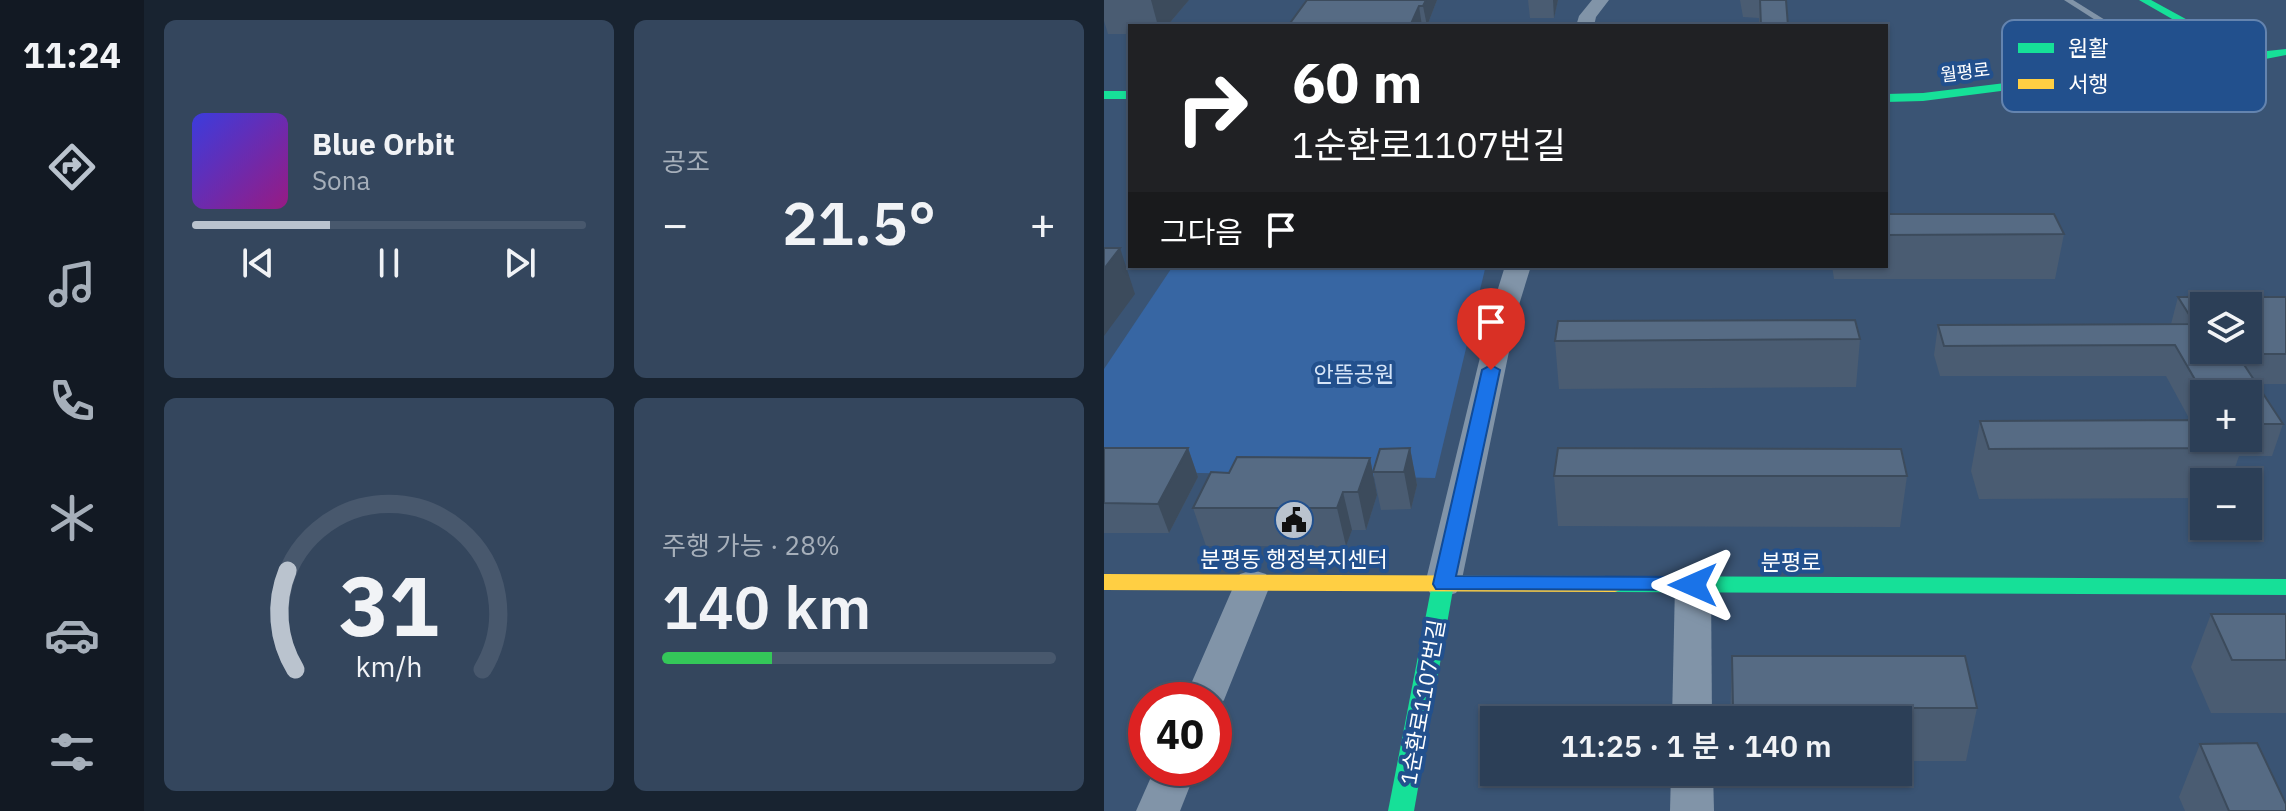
<!DOCTYPE html>
<html lang="ko">
<head>
<meta charset="utf-8">
<style>
  body { margin:0; font-family:"IBM Plex Sans","Noto Sans KR",sans-serif; background:#34465d; color:#f1f3f6; height:100vh; display:flex; flex-direction:column; font-size:30px; white-space:nowrap }
  * { box-sizing:border-box; margin:0 }
  p { font-size:26px; color:#a6afba }
  .icon { flex:none; width:44px; height:44px; fill:none; stroke:currentColor; stroke-width:2; stroke-linecap:round; stroke-linejoin:round }
  .map { position:relative; flex:1; overflow:hidden }
  .details { display:flex; flex-direction:column; gap:20px; padding:20px; background:#182330; width:960px }
  .details>* { flex:none }
  .hud { position:absolute; left:24px; top:24px; width:760px; height:244px; border-radius:0px; box-shadow:0 2px 6px #0004,0 0 0 2px #48586d; background:#202124; color:#fff; overflow:hidden }
  .tools { position:absolute; left:1086px; top:292px; display:grid; gap:16px }
  .tools a { display:grid; place-items:center; width:72px; height:72px; border-radius:0px; background:#2c3f57; box-shadow:0 2px 6px #0004,0 0 0 2px #48586d; font-size:40px }
  .speed { position:absolute; left:24px; top:682px; display:flex; gap:16px; font-size:40px; font-weight:700; text-align:center }
  .speed>* { display:grid; place-content:center; width:104px; height:104px; border-radius:50%; background:#2c3f57; box-shadow:0 2px 6px #0004,0 0 0 2px #48586d; line-height:1 }
  .speed .limit { border:12px solid #d22; background:#fff; color:#111 }
  .pin { position:absolute; display:grid; place-items:center; width:68px; height:68px; color:#fff; margin:-82px -34px; border-radius:50% 50% 50% 0; rotate:-45deg; box-shadow:0 0 8px #0007 }
  .pin .icon { rotate:45deg }
  .me { position:absolute; width:88px; margin:-44px; rotate:270deg; stroke-linejoin:round; filter:drop-shadow(0 0 6px #0008) }
  .turn { display:flex; align-items:center; gap:28px; height:168px; padding:0 32px; font-size:36px }
  .turn .icon { width:104px; height:104px; stroke-width:2.5 }
  .turn b { display:block; font-size:56px; line-height:68px }
  .then { display:flex; align-items:center; height:76px; padding:0 32px; background:#0003; gap:16px; font-size:30px }
  .big { font-size:60px; font-weight:600; line-height:1.1 }
  .details .tile { flex:1; display:flex; flex-direction:column; justify-content:center; gap:12px; min-width:0; padding:0 28px; border-radius:12px; background:#34465d }
  .details .dial { align-items:center; gap:0 }
  .dial svg { height:208px; overflow:visible; fill:none; stroke:#48586d; stroke-width:7; stroke-linecap:round; text-anchor:middle }
  .dial text { fill:#f1f3f6; stroke:none }
  .song { display:flex; align-items:center; gap:24px }
  .cover { width:96px; height:96px; border-radius:12px; background:linear-gradient(135deg,hsl(240 70% 55%),hsl(310 70% 35%)) }
  .played { height:8px; border-radius:4px; background:linear-gradient(90deg,#bac3ce 35%,#48586d 35%) }
  .keys { display:flex; justify-content:space-around; direction:ltr }
  .heat { display:flex; justify-content:space-between; align-items:center; font-size:44px; direction:ltr }
  .charge { height:12px; border-radius:6px; background:linear-gradient(90deg,#34c759 28%,#48586d 0) }
  .details .tiles { flex:1; display:grid; gap:20px; grid-template-columns:repeat(2,1fr) }
  .trip { position:absolute; left:376px; top:706px; width:432px; height:80px; border-radius:0px; background:#2c3f57; box-shadow:0 2px 6px #0004,0 0 0 2px #48586d; font-weight:600; line-height:80px; text-align:center }
  main { display:flex; flex:1; min-height:0 }
  .tabs { display:flex; flex-direction:column; width:144px; justify-content:space-around; align-items:center; background:#121923; color:#a6afba }
  .tabs .icon { width:56px; height:56px }
  .tabs .selected { color:#bac3ce }
  .tabs b { font-size:36px; color:#f1f3f6 }
  .map>svg:first-child { display:block }
  .green { fill:#3766a3 }
  .lines { fill:none; stroke-linecap:round; stroke-linejoin:round }
  .lane { fill:#8194a8; fill-rule:evenodd }
  .street { fill:#8194a8; fill-rule:evenodd }
  .fast { fill:#16e098; fill-rule:evenodd }
  .slow { fill:#ffcf43; fill-rule:evenodd }
  .wall { fill:#4a5c72; fill-rule:evenodd }
  .shaded-wall { fill:#3c4b5c }
  .building { fill:#566b84; stroke:#3c4b5c; stroke-width:2; fill-rule:evenodd }
  .route { fill:#1a73e8; stroke:#114b97; stroke-width:2 }
  .labels { text-anchor:middle; dominant-baseline:central; stroke-width:8; stroke-linejoin:round; paint-order:stroke }
  .far-street-label { font-size:18px; fill:#fff; stroke:#22508d }
  .park-label { font-size:22px; fill:#d6e5f8; stroke:#22508d }
  .poi-label { font-size:22px; fill:#fff; stroke:#22508d }
  .street-label { font-size:22px; fill:#fff; stroke:#22508d }
  .key { fill:#22508d; stroke:#6484af; stroke-width:2 }
  .key-label { font-size:22px; fill:#fff }
</style>
</head>
<body>
<main>
<nav class="tabs">
<b>11:24</b>
<svg class="icon selected" aria-label="directions" viewBox="0 0 24 24"><path d="M12 3l9 9-9 9-9-9zM9 14v-3h6M13 9l2 2-2 2"/></svg>
<svg class="icon" aria-label="music" viewBox="0 0 24 24"><path d="M9 18V5l10-2v13"/><circle cx="6" cy="18" r="3"/><circle cx="16" cy="16" r="3"/></svg>
<svg class="icon" aria-label="phone" viewBox="0 0 24 24"><path d="M5 4h4l2 5-3 2q2 4 5 5l2-3 5 2v4C11 20 4 13 5 4z"/></svg>
<svg class="icon" aria-label="climate" viewBox="0 0 24 24"><path d="M12 3v18M4 7l16 10M4 17L20 7"/></svg>
<svg class="icon" aria-label="car" viewBox="0 0 24 24"><path d="M5 17H2v-5l4-1 3-4h7l3 4 3 1v5h-3M9 17h6M6 11h13"/><circle cx="7" cy="17" r="2"/><circle cx="17" cy="17" r="2"/></svg>
<svg class="icon" aria-label="filters" viewBox="0 0 24 24"><path d="M4 7h16M4 17h16"/><circle cx="9" cy="7" r="2"/><circle cx="15" cy="17" r="2"/></svg>
</nav>
<section class="details">
<div class="tiles">
<div class="tile">
<div class="song"><i class="cover"></i><div><b>Blue Orbit</b><p>Sona</p></div></div>
<div class="played"></div>
<div class="keys"><svg class="icon" aria-label="previous" viewBox="0 0 24 24"><path d="M18 5L8 12l10 7zM5 5v14"/></svg><svg class="icon" aria-label="pause" viewBox="0 0 24 24"><path d="M8 5v14M16 5v14"/></svg><svg class="icon" aria-label="next" viewBox="0 0 24 24"><path d="M6 5l10 7-10 7zM19 5v14"/></svg></div>
</div>
<div class="tile"><p>공조</p>
<div class="heat"><a>−</a><b class="big">21.5°</b><a>+</a></div>
</div>
<div class="tile dial"><svg viewBox="0 0 100 80">
<path d="M14 69A42 42 0 1 1 86 69"/>
<path d="M14 69A42 42 0 0 1 11 31" stroke="#bac3ce"/>
<text x="50" y="56" font-size="32" font-weight="700">31</text>
<text x="50" y="72" font-size="11">km/h</text>
</svg></div>
<div class="tile"><p>주행 가능 · 28%</p><b class="big">140 km</b><div class="charge"></div></div>
</div>
</section>
<div class="map">
<svg width="1182" height="811" viewBox="0 0 1182 811">
  <rect width="100%" height="100%" fill="#3a5474"/>
  <!-- green -->
  <polygon class="green" points="67,269 381,269 331,478 0,471 0,369"/>
  <g class="lines">
    <!-- lane -->
    <polygon class="lane" points="960,0 969,0 1014,28 1007,30"/>
    <!-- street -->
    <g class="street">
      <polygon points="488,0 505,0 492,17 490,26 472,26 475,16"/>
      <polygon points="401,266 427,266 414,308 357,584 352,593 339,597 326,593 321,584 388,308"/>
      <polygon points="149,570 162,574 167,583 120,700 110,712 110,700 80,700 131,583 136,574"/>
      <polygon points="589,572 602,576 607,585 608,720 568,720 571,585 576,576"/>
      <polygon points="51,768 93,768 76,811 32,811"/>
      <polygon points="567,772 609,772 610,811 566,811"/>
    </g>
    <!-- fast -->
    <g class="fast">
      <polygon points="1035,0 1047,0 1144,53 1182,49 1182,55 1146,62 1140,60 819,101 782,102 782,94 819,93 1131,55"/>
      <rect x="0" y="91" width="26" height="8"/>
      <polygon points="339,576 347,579 350,584 310,811 284,811 328,584 331,579"/>
      <polygon points="511,576 1182,579 1182,595 511,592 503,589 500,584 503,579"/>
    </g>
    <!-- slow -->
    <polygon class="slow" points="0,574 511,576 519,579 522,584 519,589 511,592 0,590"/>
  </g>
  <!-- wall -->
  <g class="wall">
    <polygon points="0,0 85,0 63,26 26,26 26,34 4,34 0,21"/>
    <polygon points="333,0 323,26 184,26"/>
    <polygon points="424,0 454,0 450,18 426,18"/>
    <polygon points="636,0 682,0 684,26 655,26 655,18 639,17"/>
    <polygon points="782,214 960,234 951,279 730,279 728,266 782,266"/>
    <path d="M1074,297h108v87h-29l26,40 -11,32h-33l-9,26h-26v16l-225,1 -8,-28 9,-50 210,-1 -24,-44h-226l-6,-21 4,-30 233,-1zM1100,394h44v44h-44z"/>
    <polygon points="756,339 752,387 455,389 451,341"/>
    <polygon points="0,448 84,448 94,477 65,533 0,533"/>
    <polygon points="306,448 313,485 307,509 277,510 269,472"/>
    <polygon points="266,458 273,495 262,530 248,530 242,546 102,546 89,508 125,473"/>
    <polygon points="450,476 803,476 796,527 454,526"/>
    <polygon points="1107,614 1182,614 1182,713 1107,713 1087,667"/>
    <polygon points="628,656 873,708 862,761 794,761 794,720 626,720"/>
    <polygon points="1096,744 1182,811 1081,811 1075,797"/>
  </g>
  <!-- shaded-wall -->
  <g class="shaded-wall">
    <polygon points="47,0 85,0 63,26 54,26"/>
    <polygon points="322,0 333,0 323,26 319,6"/>
    <polygon points="449,0 454,0 450,18"/>
    <polygon points="315,6 318,26 306,26"/>
    <polygon points="16,248 31,294 0,336 0,269"/>
    <polygon points="84,448 94,477 65,533 54,504"/>
    <polygon points="306,448 313,485 307,509 300,472"/>
    <polygon points="266,458 273,495 262,530 254,492"/>
    <polygon points="239,492 248,530 242,546 233,508"/>
  </g>
  <!-- building -->
  <g class="building">
    <polygon points="203,0 322,0 319,6 315,6 306,26 184,26"/>
    <polygon points="656,0 682,0 684,26 657,26"/>
    <polygon points="782,214 950,214 960,234 782,235"/>
    <polygon points="0,248 16,248 0,269"/>
    <path d="M1074,297h108v57h-49l46,70h-35v-30h-44v1l-29,-50 -231,1 -6,-21 257,-1zM1100,306h44v44h-44z"/>
    <polygon points="751,320 756,339 451,341 454,321"/>
    <polygon points="1100,420 1100,438 1133,438 1138,448 885,449 876,421"/>
    <polygon points="0,448 84,448 54,504 0,503"/>
    <polygon points="306,448 300,472 269,472 276,449"/>
    <polygon points="454,448 797,449 803,476 450,476"/>
    <polygon points="133,457 266,458 254,492 239,492 233,508 89,508 107,472 125,473"/>
    <polygon points="1107,614 1182,614 1182,660 1128,660"/>
    <polygon points="628,656 861,656 873,708 629,708"/>
    <polygon points="1153,743 1182,804 1182,811 1125,811 1096,744"/>
  </g>
  <!-- route -->
  <polygon class="route" points="387,365 396,370 352,576 589,577 597,579 600,585 597,590 332,589 329,584 378,370"/>
  <!-- icons -->
  <defs>
    <g id="civic-disc" transform="scale(2)"><circle r="9.5" fill="#bac3ce" stroke="#22508d"/><path d="M-.6-6.5H3V-4.5H.6V-3L4-1V1h2V6H-6V1h2V-1L-.6-3ZM-1.2 2.5V6h2.4V2.5Z" fill="#111"/></g>
  </defs>
  <g fill-rule="evenodd">
    <use href="#civic-disc" x="190" y="520"/>
  </g>
  <g class="labels">
    <!-- far-street labels -->
    <g class="far-street-label">
      <text transform="translate(861 72) rotate(-7)">월평로</text>
    </g>
    <!-- park labels -->
    <g class="park-label">
      <text x="250" y="373">안뜸공원</text>
    </g>
    <!-- poi labels -->
    <g class="poi-label">
      <text x="190" y="558">분평동 행정복지센터</text>
    </g>
    <!-- street labels -->
    <g class="street-label">
      <text x="687" y="561">분평로</text>
      <text transform="translate(318 702) rotate(-80)">1순환로1107번길</text>
    </g>
  </g>
  <!-- legend -->
  <rect x="898" y="20" width="264" height="92" rx="12" class="key"/>
  <rect x="914" y="43" width="36" height="10" fill="#16e098"/>
  <rect x="914" y="79" width="36" height="10" fill="#ffcf43"/>
  <g class="key-label">
    <text x="964" y="56">원활</text>
    <text x="964" y="92">서행</text>
  </g>
</svg>
<div class="tools">
<a><svg class="icon" aria-label="layers" viewBox="0 0 24 24"><path d="M12 4l9 5-9 5-9-5zM3 14l9 5 9-5"/></svg></a>
<a>+</a>
<a>−</a>
</div>
<div class="speed"><div class="limit">40</div></div>
<div class="pin" style="left:387px;top:370px;background:#d93025"><svg class="icon" aria-label="arrive" viewBox="0 0 24 24"><path d="M6 21V4h12l-3 4 3 4H6"/></svg></div>
<svg class="me" style="left:589px;top:585px" viewBox="-20 -20 40 40"><path d="M0-17L14 15 0 8-14 15z" fill="#1a73e8" stroke="#fff" stroke-width="4"/></svg>
<div class="trip">11:25 · 1 분 · 140 m</div>
<div class="hud">
<div class="turn"><svg class="icon" aria-label="right" viewBox="0 0 24 24"><path d="M7 20v-9h11M14 6l5 5-5 5"/></svg><div><b>60 m</b>1순환로1107번길</div></div>
<div class="then">그다음<svg class="icon" aria-label="arrive" viewBox="0 0 24 24"><path d="M6 21V4h12l-3 4 3 4H6"/></svg></div>
</div>
</div>
</main>
</body>
</html>
